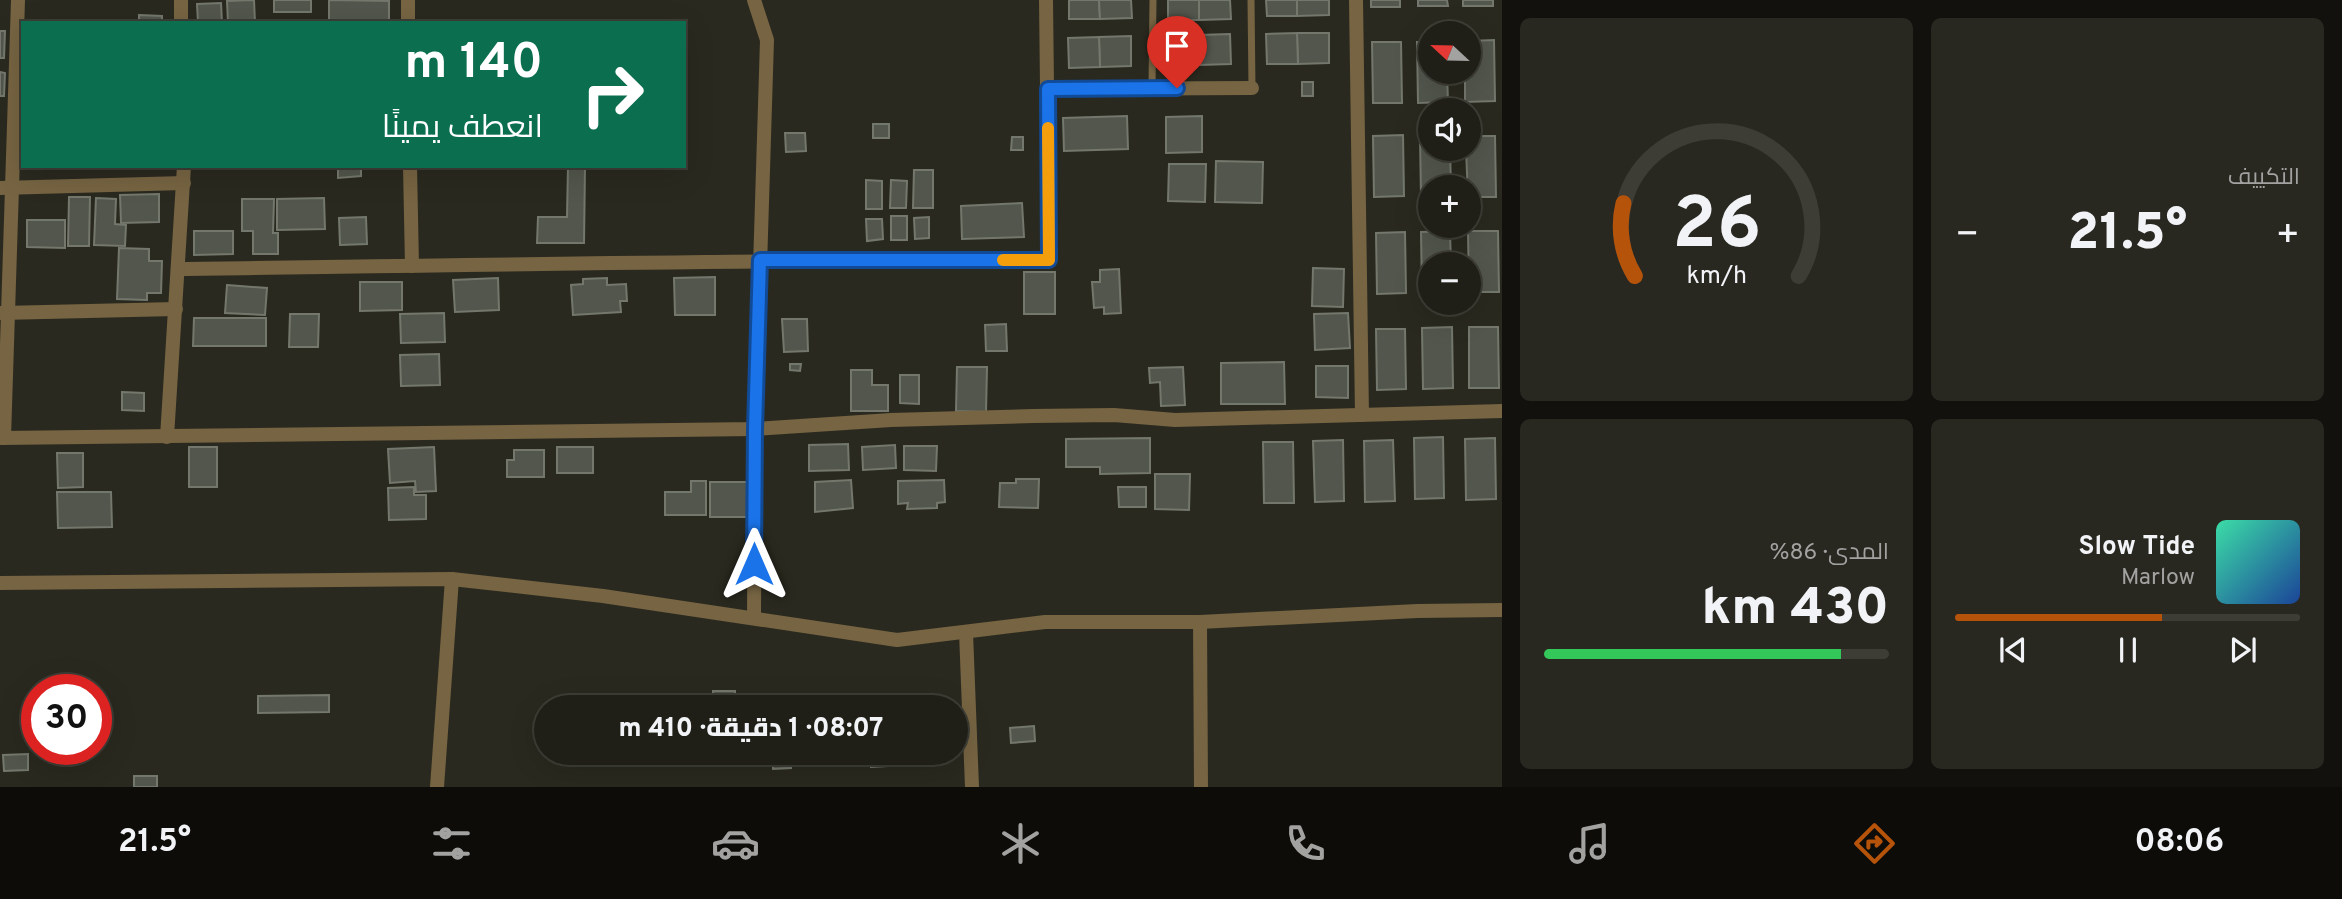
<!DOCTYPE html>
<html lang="ar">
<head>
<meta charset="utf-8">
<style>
  body { margin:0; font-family:Overpass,Cairo,sans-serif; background:#282720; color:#f1f3f6; direction:rtl; height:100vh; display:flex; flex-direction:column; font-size:26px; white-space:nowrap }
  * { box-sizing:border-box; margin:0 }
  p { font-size:23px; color:#a2a2a1 }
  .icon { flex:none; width:38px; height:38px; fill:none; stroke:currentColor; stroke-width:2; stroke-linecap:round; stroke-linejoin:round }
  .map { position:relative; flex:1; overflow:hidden; direction:ltr }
  .drawer { display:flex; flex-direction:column; gap:18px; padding:18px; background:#12110d; width:840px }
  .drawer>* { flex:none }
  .top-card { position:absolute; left:21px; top:21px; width:665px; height:147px; border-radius:0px; box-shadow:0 7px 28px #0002,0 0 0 2px #3d3d36; direction:rtl; background:#0b6e4f; color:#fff; overflow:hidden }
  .needle { width:46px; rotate:292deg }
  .buttons { position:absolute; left:1418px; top:21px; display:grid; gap:14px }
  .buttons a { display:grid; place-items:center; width:63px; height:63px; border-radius:50%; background:#201f17; box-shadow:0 7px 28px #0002,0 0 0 2px #3d3d36; font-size:35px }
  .speed { position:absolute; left:21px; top:674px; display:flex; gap:14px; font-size:35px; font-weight:700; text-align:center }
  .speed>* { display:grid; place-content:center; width:91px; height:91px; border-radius:50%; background:#201f17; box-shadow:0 7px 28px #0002,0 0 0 2px #3d3d36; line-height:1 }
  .speed .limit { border:10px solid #d22; background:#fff; color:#111 }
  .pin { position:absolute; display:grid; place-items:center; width:60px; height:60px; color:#fff; margin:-72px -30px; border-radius:50% 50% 50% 0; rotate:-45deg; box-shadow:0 0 7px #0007 }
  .pin .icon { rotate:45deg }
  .me { position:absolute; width:77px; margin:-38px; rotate:0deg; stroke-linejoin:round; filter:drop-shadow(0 0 5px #0008) }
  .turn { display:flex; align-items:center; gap:24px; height:147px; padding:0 28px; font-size:32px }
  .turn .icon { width:91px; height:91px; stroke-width:2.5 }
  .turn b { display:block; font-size:49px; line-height:60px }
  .big { font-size:52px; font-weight:800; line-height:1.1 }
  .drawer .card { flex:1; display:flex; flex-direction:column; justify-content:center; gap:10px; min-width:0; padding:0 24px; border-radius:10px; background:#282720 }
  .drawer .dial { align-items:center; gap:0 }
  .dial svg { height:182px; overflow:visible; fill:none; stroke:#3d3d36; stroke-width:7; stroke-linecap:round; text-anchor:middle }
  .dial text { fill:#f1f3f6; stroke:none }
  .song { display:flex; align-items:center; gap:21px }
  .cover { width:84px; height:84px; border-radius:10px; background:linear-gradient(135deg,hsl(160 70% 55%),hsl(220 70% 35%)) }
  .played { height:7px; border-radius:4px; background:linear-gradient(90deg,#b45309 60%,#3d3d36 60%) }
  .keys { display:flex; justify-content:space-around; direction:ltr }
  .heat { display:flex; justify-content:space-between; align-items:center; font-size:38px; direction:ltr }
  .charge { height:10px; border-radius:5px; background:linear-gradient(90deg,#34c759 86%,#3d3d36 0) }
  .drawer .tiles { flex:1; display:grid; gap:18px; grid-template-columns:repeat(2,1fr) }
  .trip { position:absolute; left:534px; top:695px; width:434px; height:70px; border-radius:35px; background:#201f17; box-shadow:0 7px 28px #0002,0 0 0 2px #3d3d36; font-weight:800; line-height:70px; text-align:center; direction:rtl }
  .menu { display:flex; height:112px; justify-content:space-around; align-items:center; background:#0d0c09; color:#a2a2a1 }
  .menu .icon { width:49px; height:49px }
  .menu .current { color:#b45309 }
  .menu b { font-size:32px; color:#f1f3f6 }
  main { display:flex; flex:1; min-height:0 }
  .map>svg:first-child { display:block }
  .building { fill:#52564c; stroke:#73776c; stroke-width:2 }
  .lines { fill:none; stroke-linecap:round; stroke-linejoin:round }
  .lane { stroke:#766442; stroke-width:7 }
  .street { stroke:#766442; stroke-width:14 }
  .route-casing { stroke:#114b97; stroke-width:18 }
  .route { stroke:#1a73e8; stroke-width:12 }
  .slow { stroke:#f59e0b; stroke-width:12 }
</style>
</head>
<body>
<main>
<section class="drawer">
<div class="tiles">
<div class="card"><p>التكييف</p>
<div class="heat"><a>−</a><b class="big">21.5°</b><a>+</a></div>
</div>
<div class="card dial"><svg viewBox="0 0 100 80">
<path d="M14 69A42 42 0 1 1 86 69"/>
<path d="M14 69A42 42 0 0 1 9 37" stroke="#b45309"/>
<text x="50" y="56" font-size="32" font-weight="700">26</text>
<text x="50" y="72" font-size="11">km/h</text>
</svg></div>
<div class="card">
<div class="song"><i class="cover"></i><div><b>Slow Tide</b><p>Marlow</p></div></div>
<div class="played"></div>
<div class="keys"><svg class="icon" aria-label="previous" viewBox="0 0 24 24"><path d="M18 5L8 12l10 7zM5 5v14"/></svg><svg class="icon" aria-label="pause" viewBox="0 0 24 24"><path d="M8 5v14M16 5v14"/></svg><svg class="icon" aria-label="next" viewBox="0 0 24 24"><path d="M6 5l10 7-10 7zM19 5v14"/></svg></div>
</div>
<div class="card"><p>المدى · 86%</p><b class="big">430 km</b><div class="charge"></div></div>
</div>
</section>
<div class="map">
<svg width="1502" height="787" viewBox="0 0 1502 787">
  <rect width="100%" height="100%" fill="#2a291f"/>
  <!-- building -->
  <g class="building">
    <polygon points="254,0 255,23 228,23 227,1"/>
    <rect x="274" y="0" width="37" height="12"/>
    <polygon points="329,0 389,1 389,23 329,23"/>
    <polygon points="1069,0 1099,0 1100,19 1069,19"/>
    <polygon points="1099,0 1131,0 1132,18 1100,19"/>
    <rect x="1168" y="0" width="31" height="20"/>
    <polygon points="1199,0 1230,0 1231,19 1199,20"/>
    <polygon points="1266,0 1297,0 1297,16 1267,16"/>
    <polygon points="1297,0 1329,0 1329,15 1297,16"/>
    <rect x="1371" y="0" width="29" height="7"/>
    <polygon points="1418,0 1447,0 1448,6 1418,6"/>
    <rect x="1463" y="0" width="30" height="6"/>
    <polygon points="221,3 222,23 198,23 197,4"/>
    <polygon points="139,15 162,16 162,23 139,23"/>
    <polygon points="278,20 315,21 315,23 278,23"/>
    <polygon points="0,31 5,31 4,58 0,58"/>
    <polygon points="1297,33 1329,33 1329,63 1298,64"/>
    <polygon points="1297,33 1298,64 1267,64 1266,34"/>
    <polygon points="1230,34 1231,64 1199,65 1199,35"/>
    <rect x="1168" y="35" width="31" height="30"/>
    <polygon points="1131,36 1131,66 1100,67 1099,37"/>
    <polygon points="1099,37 1100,67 1069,68 1068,38"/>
    <polygon points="1494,40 1495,101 1465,102 1465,72 1468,72 1468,41"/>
    <polygon points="1372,42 1401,42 1402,103 1373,103"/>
    <polygon points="1417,42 1430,42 1430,72 1447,72 1448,102 1418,103"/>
    <polygon points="0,72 5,73 4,96 0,96"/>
    <rect x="1302" y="82" width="11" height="14"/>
    <polygon points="1127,116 1128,149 1064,151 1063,118"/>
    <polygon points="1202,116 1202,152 1166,153 1166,117"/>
    <rect x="873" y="124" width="16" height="14"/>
    <polygon points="785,133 805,133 806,151 786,152"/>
    <polygon points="1403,135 1404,196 1374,197 1373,136"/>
    <polygon points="1420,136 1430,136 1430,149 1450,149 1451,187 1430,187 1430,197 1421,197"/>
    <polygon points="1468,136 1495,136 1496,197 1468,197 1466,149 1468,149"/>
    <polygon points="1012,137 1023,137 1023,150 1011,150"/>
    <polygon points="1216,161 1263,162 1262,203 1215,202"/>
    <polygon points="1169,164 1206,164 1205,202 1168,201"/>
    <polygon points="338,166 361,166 361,176 338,178"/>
    <polygon points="568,166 585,166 584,243 537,243 538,217 567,217"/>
    <polygon points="914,170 933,170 933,208 913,208"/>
    <polygon points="866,180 882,181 882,209 866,209"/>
    <polygon points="891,180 907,181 906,208 890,208"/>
    <polygon points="159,194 159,222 121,223 120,195"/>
    <polygon points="69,197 90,197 89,246 68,246"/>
    <polygon points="96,198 116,199 115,224 126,225 125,246 94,245"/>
    <polygon points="324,198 325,229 277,230 277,199"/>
    <polygon points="242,199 274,199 273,233 278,233 278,254 253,254 253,231 242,231"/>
    <polygon points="1022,203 1024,237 962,239 961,206"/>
    <rect x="891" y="216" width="16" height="24"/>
    <polygon points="366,217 367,244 340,245 339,218"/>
    <polygon points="929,217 929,238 915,239 914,218"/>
    <polygon points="866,219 882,219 883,239 867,241"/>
    <polygon points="27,220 65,220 65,248 27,247"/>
    <polygon points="194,231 233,231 233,254 194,255"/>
    <polygon points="1450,231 1451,264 1430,264 1430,293 1422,293 1421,232"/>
    <polygon points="1468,231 1498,231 1499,292 1469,292"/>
    <polygon points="1405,232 1406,293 1377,294 1376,233"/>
    <polygon points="119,248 149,249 149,261 162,261 161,293 147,293 147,300 117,299"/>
    <polygon points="1313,268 1344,269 1343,307 1312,306"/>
    <polygon points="1119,269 1121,313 1104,314 1104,307 1094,308 1092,282 1100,282 1100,270"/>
    <rect x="1024" y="272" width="31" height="42"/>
    <polygon points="715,277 715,315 675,315 674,278"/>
    <polygon points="498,278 499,310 455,312 453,280"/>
    <polygon points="607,278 607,285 626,284 627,301 620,301 621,312 573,315 571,285 583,284 583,279"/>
    <polygon points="360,282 402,282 402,310 360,311"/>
    <polygon points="227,285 267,288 265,315 225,313"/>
    <polygon points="444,313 445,342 401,343 400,314"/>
    <polygon points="1348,313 1350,348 1315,350 1314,314"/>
    <polygon points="290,314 319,314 318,347 289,347"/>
    <polygon points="194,318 266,318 266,346 193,346"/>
    <polygon points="782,319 807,319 808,351 784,352"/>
    <polygon points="1006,324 1007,351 986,351 985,325"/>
    <polygon points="1452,327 1453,388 1423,389 1422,328"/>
    <polygon points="1469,327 1498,327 1499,388 1469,388"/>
    <polygon points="1376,329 1405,329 1406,389 1377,390"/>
    <polygon points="439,354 440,385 401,386 400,355"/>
    <polygon points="1284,362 1285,404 1221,404 1221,363"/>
    <polygon points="790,364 801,364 800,371 790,370"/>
    <polygon points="1316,366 1348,366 1348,398 1316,397"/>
    <polygon points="957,367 987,367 986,412 956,411"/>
    <polygon points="1183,367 1185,405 1161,406 1160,382 1150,383 1149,368"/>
    <polygon points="851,370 872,370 872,385 888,385 888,411 851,411"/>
    <polygon points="900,375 919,375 919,404 900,403"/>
    <polygon points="122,392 144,393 144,411 122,410"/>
    <polygon points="1443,437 1444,498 1415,499 1414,438"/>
    <polygon points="1150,438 1150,473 1100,474 1100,467 1066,467 1066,439"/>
    <polygon points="1495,438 1496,499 1466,500 1465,439"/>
    <polygon points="1343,440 1344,501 1315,502 1313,441"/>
    <polygon points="1393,440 1395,501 1365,502 1364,441"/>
    <polygon points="1263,442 1293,442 1294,503 1264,503"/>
    <polygon points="848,444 849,470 809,471 809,445"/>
    <polygon points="895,445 896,468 863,470 862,447"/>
    <polygon points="904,446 937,446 936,471 904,470"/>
    <rect x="189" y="447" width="28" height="40"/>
    <polygon points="434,447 436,491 416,492 415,481 390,483 388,449"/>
    <rect x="557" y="447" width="36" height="26"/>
    <polygon points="514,450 544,450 544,477 507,477 507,460 514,460"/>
    <polygon points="57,453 83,453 83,487 58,488"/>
    <polygon points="1155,474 1190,474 1189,510 1155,509"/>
    <polygon points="1016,479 1039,479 1038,508 999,507 1000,483 1016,483"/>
    <polygon points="851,480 853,508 815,512 815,482"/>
    <polygon points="944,480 945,502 937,503 937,508 907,509 908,503 898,504 898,481"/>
    <polygon points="691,481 706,481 706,515 665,515 665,492 691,492"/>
    <rect x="710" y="482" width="41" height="35"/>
    <polygon points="414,487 414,495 426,495 426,519 389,520 388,488"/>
    <polygon points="1118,487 1146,487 1146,507 1119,507"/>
    <polygon points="57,492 111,492 112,527 58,528"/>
    <rect x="713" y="691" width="22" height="16"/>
    <polygon points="329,695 329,712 258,713 258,696"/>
    <polygon points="24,704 32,704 33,723 24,724"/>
    <polygon points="1034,726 1035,741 1011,743 1010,728"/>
    <polygon points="886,753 887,766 871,767 871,754"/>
    <polygon points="28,754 28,770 4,771 3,755"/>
    <polygon points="773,754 790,754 791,768 773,769"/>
    <rect x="134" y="776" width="23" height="11"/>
  </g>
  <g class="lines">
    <!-- lane -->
    <g class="lane">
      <polyline points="1251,0 1252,88"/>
      <polyline points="1152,88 1153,0"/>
    </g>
    <!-- street -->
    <g class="street">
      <polyline points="181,0 181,23"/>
      <polyline points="408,0 408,23"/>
      <polyline points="1356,0 1362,415"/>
      <polyline points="1047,89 1252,88"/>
      <polyline points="410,166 412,266"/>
      <polyline points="0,188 184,183"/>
      <path d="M178,269c291,-4 581,-9 871,-9l-3,-260"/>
      <polyline points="1,313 176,309"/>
      <polyline points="167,437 184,166"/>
      <polyline points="0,438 755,429 891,420 1033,416 1114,415 1175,420 1502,411"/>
      <polyline points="4,438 18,0"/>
      <polyline points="0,583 452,579 603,596 897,640 1045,622 1200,622 1417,611 1502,610"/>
      <polyline points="754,618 755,429 767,40 754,0"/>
      <polyline points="1200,622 1201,787"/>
      <polyline points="966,632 972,787"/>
      <polyline points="437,787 452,579"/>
    </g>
  </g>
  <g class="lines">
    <!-- route casing -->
    <g class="route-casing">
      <polyline id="route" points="754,564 755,429 760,260 1049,260 1048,89 1177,88"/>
    </g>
    <!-- route -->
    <use href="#route" class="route"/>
    <!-- slow -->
    <polyline class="slow" points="1003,260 1049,260 1048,128"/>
  </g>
</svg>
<div class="buttons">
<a><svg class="needle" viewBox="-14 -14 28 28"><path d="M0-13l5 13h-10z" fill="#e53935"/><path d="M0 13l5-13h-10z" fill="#a2a2a1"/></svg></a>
<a><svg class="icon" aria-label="sound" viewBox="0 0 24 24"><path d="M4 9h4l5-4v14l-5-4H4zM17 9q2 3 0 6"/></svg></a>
<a>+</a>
<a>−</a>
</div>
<div class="speed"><div class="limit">30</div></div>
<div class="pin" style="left:1177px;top:88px;background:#d93025"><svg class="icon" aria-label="arrive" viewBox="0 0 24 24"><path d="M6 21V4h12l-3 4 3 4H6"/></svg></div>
<svg class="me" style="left:754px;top:564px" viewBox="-20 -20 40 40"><path d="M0-17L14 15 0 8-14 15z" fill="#1a73e8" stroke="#fff" stroke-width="4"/></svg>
<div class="trip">08:07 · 1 دقيقة · 410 m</div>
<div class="top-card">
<div class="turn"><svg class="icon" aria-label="right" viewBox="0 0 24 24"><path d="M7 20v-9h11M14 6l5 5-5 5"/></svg><div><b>140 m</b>انعطف يمينًا</div></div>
</div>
</div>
</main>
<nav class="menu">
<b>08:06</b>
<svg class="icon current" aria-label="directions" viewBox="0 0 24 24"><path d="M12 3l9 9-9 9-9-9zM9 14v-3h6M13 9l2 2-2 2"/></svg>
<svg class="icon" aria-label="music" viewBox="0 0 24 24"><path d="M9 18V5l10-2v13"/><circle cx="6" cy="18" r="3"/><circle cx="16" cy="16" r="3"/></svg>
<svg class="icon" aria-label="phone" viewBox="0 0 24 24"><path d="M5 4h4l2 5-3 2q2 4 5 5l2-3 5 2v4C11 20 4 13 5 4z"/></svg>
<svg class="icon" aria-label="climate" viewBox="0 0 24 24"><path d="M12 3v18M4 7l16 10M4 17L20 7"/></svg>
<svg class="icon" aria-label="car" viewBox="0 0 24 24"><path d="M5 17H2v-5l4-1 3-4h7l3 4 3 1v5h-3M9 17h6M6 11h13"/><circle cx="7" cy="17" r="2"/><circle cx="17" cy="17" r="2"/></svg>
<svg class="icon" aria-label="filters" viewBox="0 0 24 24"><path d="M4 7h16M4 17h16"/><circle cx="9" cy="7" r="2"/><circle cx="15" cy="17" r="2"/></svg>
<b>21.5°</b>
</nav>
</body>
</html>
